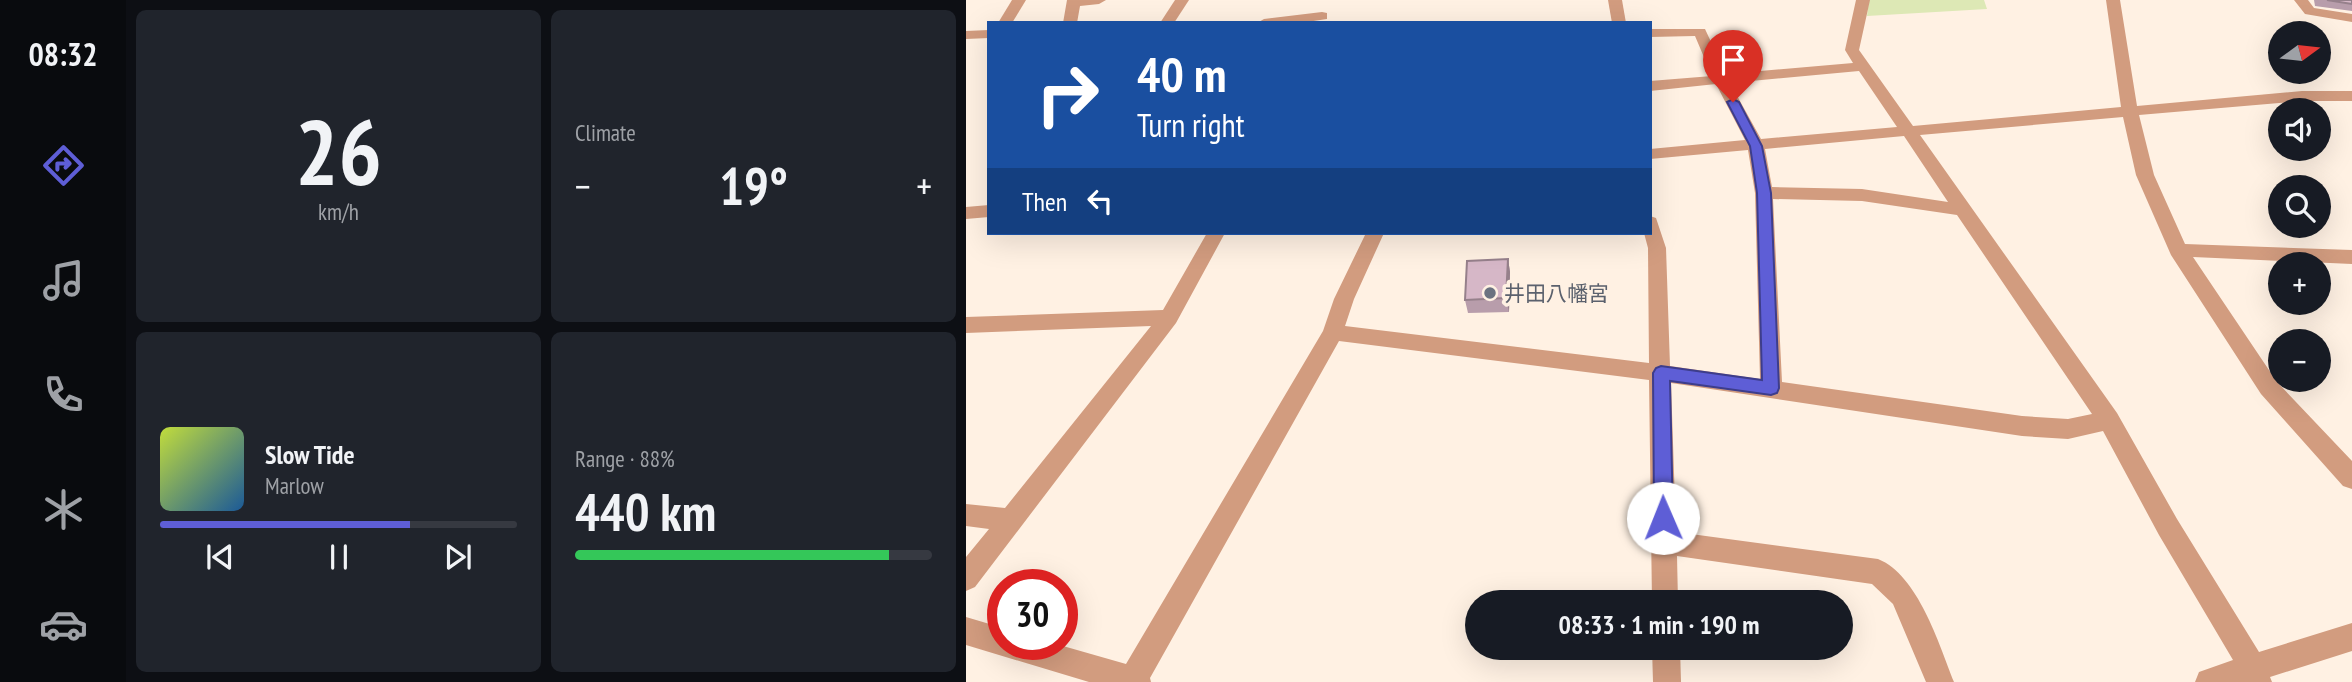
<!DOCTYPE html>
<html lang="en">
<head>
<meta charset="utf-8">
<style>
  body { margin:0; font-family:"PT Sans Narrow","Noto Sans JP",sans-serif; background:#20242c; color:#f1f3f6; height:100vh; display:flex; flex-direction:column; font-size:26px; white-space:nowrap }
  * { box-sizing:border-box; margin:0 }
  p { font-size:23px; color:#9ea1a6 }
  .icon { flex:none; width:38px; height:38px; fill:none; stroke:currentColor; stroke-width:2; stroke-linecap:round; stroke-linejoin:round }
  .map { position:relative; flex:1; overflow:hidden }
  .side { display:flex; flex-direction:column; gap:10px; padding:10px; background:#0d0f14; width:840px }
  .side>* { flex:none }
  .top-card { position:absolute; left:21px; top:21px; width:665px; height:214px; border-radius:0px; box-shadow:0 7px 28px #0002; background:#1a4fa0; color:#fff; overflow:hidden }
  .needle { width:46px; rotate:75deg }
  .tools { position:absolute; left:1302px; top:21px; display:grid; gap:14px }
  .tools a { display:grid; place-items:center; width:63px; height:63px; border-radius:50%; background:#171b24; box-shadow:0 7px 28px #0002; font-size:35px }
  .speed { position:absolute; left:21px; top:569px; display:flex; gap:14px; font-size:35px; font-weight:700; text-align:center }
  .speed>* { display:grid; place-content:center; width:91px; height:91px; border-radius:50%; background:#171b24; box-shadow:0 7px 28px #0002; line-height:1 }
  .speed .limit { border:10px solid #d22; background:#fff; color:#111 }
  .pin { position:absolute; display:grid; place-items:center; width:60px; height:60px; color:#fff; margin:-72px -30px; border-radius:50% 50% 50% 0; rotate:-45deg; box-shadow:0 0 7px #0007 }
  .pin .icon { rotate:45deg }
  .me { position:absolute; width:77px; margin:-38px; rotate:359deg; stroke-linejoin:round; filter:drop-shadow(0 0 5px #0008) }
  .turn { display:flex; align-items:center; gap:24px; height:147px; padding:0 35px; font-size:32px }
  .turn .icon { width:91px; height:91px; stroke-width:2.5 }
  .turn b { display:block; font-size:49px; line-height:60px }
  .then { display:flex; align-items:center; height:66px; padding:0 35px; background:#0003; gap:14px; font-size:26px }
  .big { font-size:52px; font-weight:700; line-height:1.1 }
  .side .tile { flex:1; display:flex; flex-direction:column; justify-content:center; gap:10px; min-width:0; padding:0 24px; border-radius:10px; background:#20242c }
  .side .dial { align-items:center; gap:0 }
  .dial b { font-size:91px; line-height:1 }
  .song { display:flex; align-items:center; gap:21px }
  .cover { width:84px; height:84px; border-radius:10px; background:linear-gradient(135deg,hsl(70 70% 55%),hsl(210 70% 35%)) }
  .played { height:7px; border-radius:4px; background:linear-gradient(90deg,#5e5ed6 70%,#363941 70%) }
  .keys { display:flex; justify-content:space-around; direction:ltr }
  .heat { display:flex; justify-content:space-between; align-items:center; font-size:38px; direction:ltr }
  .charge { height:10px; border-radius:5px; background:linear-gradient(90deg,#34c759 88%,#363941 0) }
  .side .tiles { flex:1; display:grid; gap:10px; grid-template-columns:repeat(2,1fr) }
  .trip { position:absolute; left:499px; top:590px; width:388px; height:70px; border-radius:35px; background:#171b24; box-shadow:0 7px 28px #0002; font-weight:700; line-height:70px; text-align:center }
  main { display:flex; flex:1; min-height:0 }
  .dock { display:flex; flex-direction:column; width:126px; justify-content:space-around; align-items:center; background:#090b0e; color:#9ea1a6 }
  .dock .icon { width:49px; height:49px }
  .dock .current { color:#5e5ed6 }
  .dock b { font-size:32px; color:#f1f3f6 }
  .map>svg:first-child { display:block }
  .green { fill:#dde8b5 }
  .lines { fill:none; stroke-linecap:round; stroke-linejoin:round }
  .minor { fill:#d29c7f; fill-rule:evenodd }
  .wall { fill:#b89dab }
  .shaded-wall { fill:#96808b }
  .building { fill:#d6b7c7; stroke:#96808b; stroke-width:2 }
  .route { fill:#5e5ed6; stroke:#3d3d8b; stroke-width:2 }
  .worship-dot { fill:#6b7280; stroke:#fff1e3; stroke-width:2.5 }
  .labels { text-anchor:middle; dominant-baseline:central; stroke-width:7; stroke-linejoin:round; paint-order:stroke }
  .worship-label { font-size:21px; fill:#5b616d; stroke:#fff1e3; text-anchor:start }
</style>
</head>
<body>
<main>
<nav class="dock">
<b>08:32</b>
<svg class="icon current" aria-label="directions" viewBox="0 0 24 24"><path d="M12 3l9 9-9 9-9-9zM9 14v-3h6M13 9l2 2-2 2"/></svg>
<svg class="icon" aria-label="music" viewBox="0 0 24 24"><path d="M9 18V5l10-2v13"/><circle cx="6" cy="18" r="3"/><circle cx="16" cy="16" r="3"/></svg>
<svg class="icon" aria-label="phone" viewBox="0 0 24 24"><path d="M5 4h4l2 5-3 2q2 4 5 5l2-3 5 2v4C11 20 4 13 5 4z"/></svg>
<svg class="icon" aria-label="climate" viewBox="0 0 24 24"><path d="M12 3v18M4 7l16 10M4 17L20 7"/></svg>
<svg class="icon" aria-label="car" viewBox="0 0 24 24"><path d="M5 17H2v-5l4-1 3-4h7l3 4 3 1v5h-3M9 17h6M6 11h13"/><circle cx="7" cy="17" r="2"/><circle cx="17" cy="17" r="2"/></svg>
</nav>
<section class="side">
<div class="tiles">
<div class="tile dial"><b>26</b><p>km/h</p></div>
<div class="tile"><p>Climate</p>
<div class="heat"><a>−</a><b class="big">19°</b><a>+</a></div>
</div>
<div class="tile">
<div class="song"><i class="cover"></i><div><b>Slow Tide</b><p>Marlow</p></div></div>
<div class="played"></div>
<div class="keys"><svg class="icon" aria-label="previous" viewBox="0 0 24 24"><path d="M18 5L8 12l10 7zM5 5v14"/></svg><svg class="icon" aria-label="pause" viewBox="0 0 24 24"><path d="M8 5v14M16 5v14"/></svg><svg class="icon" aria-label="next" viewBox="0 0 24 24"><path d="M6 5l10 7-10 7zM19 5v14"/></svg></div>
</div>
<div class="tile"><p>Range · 88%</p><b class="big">440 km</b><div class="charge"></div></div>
</div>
</section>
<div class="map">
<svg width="1386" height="682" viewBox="0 0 1386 682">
  <rect width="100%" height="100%" fill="#fff1e3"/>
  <!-- green -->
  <polygon class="green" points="903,0 1018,0 1021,9 901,16"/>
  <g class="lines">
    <!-- minor -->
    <g class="minor">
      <polygon points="46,0 60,0 46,23 32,23"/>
      <polygon points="140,0 133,4 114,6 111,23 97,23 101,0"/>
      <polygon points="209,0 223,0 208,23 194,23"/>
      <polygon points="642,0 656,0 660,23 646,23"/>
      <path d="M890,0h14l-11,50 54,76 208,-19 -15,-107h14l17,106 165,-15h50v10h-50l-163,14 15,60 31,69 167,6v14l-159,-7 84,125 75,79v28l-9,-3 -82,-92 -90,-139 -35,-80 -13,-58 -203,18 197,278 60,106 82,133 93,-29v28l-82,26 2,5h-77l4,-10 34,-12 -74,-125 -56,-104 -35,8 -46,-3 -351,-53 5,149 202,27c40,16 61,85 76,123h-28l-33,-78 -21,-20 -195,-28 1,46h-26l-3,-222 -310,-39 -189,337 1,4h-62l-123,-37v-28l37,11v16h53l70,20 197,-333 11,-32 32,-66h18l-30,66 -9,27 304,37 -1,-115 -4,-15h6v-17l6,2 10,30 4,118 90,13 -5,-186 -7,-43 -98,9v-10l95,-9 -29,-56 -66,7v-10l62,-5 -17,-40 -45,1v-8h55l21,45 127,-11 -8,-13zM893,71l38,56 -136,12 -31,-56zM938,136l44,66 -86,-13 -90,-2 -7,-38zM807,199l89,2 95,14 135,199 -24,5 -46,-3 -240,-34z"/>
      <polygon points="1328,0 1342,0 1348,8 1386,14 1386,22 1339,14"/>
      <polygon points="356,12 361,13 361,19 334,23 291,23 298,19"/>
      <polygon points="23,30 23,38 0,39 0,31"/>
      <polygon points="23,205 23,217 0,219 0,207"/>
      <polygon points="241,233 259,233 210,323 9,587 0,591 0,557 23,529 0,526 0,504 39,508 185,326 0,333 0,317 197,310"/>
      <polygon points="686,648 714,648 715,682 687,682"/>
    </g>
  </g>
  <!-- wall -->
  <g class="wall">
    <polygon points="1348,0 1386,0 1386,11 1349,6"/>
    <polygon points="542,259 544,272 543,312 502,313 499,300"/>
  </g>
  <!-- shaded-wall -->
  <polygon class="shaded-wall" points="542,259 544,272 543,312 540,298"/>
  <!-- building -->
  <g class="building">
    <polygon points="1361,0 1386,0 1386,4"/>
    <polygon points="542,259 540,298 499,300 501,261"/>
  </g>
  <!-- route -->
  <polygon class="route" points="767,99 773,102 796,146 805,193 813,388 811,393 805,395 704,381 707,518 704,524 697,526 691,524 688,518 687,373 690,368 695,366 796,380 791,193 784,146 761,102"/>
  <!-- markers -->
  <circle class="worship-dot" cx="524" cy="293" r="7"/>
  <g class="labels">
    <!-- worship labels -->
    <g class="worship-label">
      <text x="538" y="293">井田八幡宮</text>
    </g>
  </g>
</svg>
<div class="tools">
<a><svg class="needle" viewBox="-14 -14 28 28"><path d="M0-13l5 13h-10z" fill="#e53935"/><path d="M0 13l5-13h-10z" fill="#9ea1a6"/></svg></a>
<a><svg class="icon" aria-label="sound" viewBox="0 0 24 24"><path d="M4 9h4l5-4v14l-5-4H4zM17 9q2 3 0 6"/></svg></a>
<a><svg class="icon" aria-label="search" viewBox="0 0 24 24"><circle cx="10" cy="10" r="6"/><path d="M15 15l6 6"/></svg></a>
<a>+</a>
<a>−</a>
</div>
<div class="speed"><div class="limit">30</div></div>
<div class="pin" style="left:767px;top:102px;background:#d93025"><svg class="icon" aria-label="arrive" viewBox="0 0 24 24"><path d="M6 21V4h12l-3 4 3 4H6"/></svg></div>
<svg class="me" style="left:697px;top:518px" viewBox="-20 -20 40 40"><circle r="19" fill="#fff"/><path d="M0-13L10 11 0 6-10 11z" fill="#5e5ed6"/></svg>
<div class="trip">08:33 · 1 min · 190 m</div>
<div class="top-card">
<div class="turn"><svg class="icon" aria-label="right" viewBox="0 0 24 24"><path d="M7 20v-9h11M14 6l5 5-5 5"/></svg><div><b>40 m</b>Turn right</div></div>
<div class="then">Then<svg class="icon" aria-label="left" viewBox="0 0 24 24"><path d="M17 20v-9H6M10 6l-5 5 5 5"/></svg></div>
</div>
</div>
</main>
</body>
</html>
